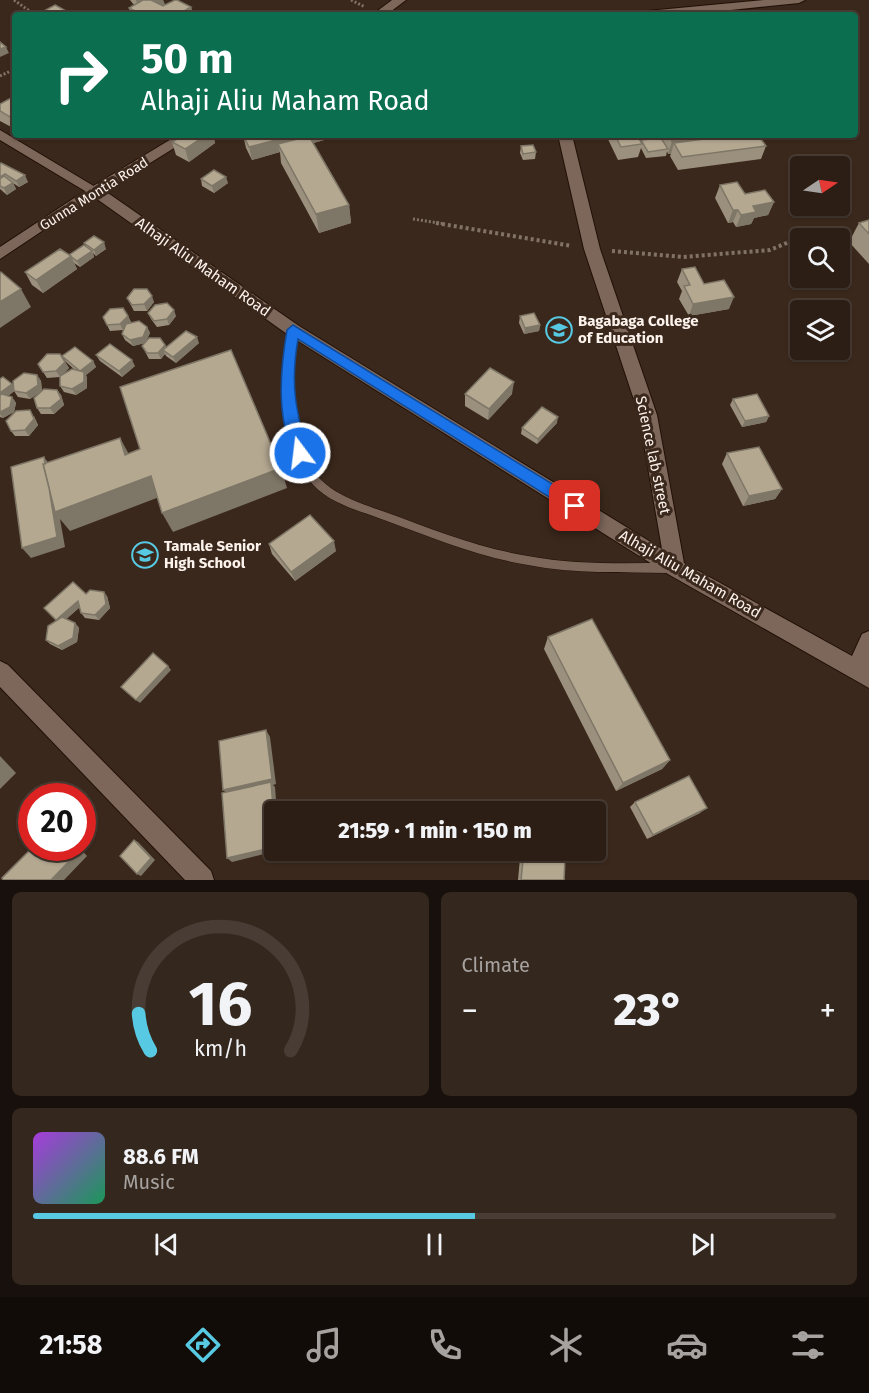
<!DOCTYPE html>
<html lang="en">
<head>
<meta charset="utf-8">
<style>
  body { margin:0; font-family:"Fira Sans",sans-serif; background:#34271e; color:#f1f3f6; height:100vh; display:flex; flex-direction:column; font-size:22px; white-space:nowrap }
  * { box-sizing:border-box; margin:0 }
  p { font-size:20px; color:#a6a2a0 }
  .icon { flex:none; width:33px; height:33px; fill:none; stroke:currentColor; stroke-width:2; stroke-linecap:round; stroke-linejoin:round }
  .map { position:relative; height:880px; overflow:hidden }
  .side { display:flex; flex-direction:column; gap:12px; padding:12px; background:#18100c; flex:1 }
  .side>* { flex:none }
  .top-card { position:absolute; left:12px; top:12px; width:846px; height:126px; border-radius:6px; box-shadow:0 2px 4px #0004,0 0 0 2px #483c34; background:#0b6e4f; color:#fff; overflow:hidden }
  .needle { width:39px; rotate:77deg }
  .buttons { position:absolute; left:790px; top:156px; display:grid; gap:12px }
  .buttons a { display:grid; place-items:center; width:60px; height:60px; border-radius:6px; background:#2c1e15; box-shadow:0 2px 4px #0004,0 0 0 2px #483c34; font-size:30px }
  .speed { position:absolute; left:18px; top:783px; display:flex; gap:12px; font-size:30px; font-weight:700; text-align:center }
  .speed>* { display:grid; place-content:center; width:78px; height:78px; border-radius:50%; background:#2c1e15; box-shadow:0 2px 4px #0004,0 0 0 2px #483c34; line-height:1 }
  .speed .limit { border:9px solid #d22; background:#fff; color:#111 }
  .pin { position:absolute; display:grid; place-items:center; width:51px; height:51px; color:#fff; margin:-26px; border-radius:12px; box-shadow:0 3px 9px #0006 }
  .me { position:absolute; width:66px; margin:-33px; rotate:345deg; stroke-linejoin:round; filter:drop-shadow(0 0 4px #0008) }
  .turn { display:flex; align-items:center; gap:21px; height:126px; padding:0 30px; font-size:27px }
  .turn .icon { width:78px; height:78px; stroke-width:2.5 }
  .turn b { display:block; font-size:42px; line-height:51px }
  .big { font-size:45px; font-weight:800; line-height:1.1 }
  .side .widget { flex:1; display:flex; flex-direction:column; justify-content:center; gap:9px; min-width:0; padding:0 21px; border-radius:9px; background:#34271e }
  .side .dial { align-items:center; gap:0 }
  .dial svg { height:156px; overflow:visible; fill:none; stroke:#483c34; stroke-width:7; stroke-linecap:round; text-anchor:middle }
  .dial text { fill:#f1f3f6; stroke:none }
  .song { display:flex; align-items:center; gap:18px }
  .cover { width:72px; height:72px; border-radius:9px; background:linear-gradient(135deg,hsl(280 70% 55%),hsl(150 70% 35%)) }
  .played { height:6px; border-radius:3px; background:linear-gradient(90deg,#57c9e2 55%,#483c34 55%) }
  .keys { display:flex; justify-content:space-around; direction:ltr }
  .heat { display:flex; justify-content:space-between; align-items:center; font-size:33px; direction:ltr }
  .side .tiles { flex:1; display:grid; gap:12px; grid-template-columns:1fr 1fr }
  .widget:last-child { grid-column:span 2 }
  .trip { position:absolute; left:264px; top:801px; width:342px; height:60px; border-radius:6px; background:#2c1e15; box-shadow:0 2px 4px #0004,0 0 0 2px #483c34; font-weight:800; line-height:60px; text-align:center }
  .menu { display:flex; height:96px; justify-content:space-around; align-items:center; background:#120c08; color:#a6a2a0 }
  .menu .icon { width:42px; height:42px }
  .menu .active { color:#57c9e2 }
  .menu b { font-size:27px; color:#f1f3f6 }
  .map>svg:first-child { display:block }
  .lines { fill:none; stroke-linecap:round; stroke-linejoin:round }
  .lane-casing { stroke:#211006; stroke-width:1 }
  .street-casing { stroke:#211006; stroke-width:2 }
  .secondary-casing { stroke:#211006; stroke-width:2 }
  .path-far1 { stroke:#817268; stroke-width:3; stroke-dasharray:2 2; stroke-linecap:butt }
  .path { stroke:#817268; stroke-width:4; stroke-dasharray:3 3; stroke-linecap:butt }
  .lane { fill:#7d665a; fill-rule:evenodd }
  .street { fill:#7d665a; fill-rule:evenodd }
  .secondary { fill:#7d665a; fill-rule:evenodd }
  .wall { fill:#9b907d }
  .shaded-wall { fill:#7e7666 }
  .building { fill:#b4a891; stroke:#7e7666; stroke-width:1.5 }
  .route { fill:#1a73e8; stroke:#114b97; stroke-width:1.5 }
  .labels { text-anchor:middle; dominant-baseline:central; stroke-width:6; stroke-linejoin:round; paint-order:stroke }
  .far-street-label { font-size:14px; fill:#fdf3ed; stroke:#3b281c }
  .street-label { font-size:15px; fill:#fdf3ed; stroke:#3b281c }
  .poi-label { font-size:15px; font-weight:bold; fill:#fdf3ed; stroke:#3b281c; text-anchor:start }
</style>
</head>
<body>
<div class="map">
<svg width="869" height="880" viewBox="0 0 869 880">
  <rect width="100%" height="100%" fill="#3b281c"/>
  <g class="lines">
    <!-- lane casing -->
    <g class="lane-casing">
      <path id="lane" d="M293,327l4,3c-5,40 -11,99 11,134 19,30 49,38 80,49 46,17 91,35 140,43 46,9 94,7 141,7l4,2 1,3 -1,3 -4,2c-47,-1 -95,1 -141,-8 -50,-8 -97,-28 -144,-45 -26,-10 -58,-17 -75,-40 -32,-42 -27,-101 -20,-150z"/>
    </g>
    <!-- street casing -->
    <g class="street-casing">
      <g id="street">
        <polygon points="392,0 406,0 386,15 372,15"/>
        <polygon points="764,0 805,0 799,3 683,15 641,15 647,11"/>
        <polygon points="178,135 195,135 105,191 299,326 662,549 639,415 584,249 558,135 572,135 600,249 657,415 684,563 852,656 862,634 869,631 869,688 668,574 287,334 90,194 88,191 90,188"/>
        <polygon points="0,661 8,665 211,871 214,880 185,880 0,687"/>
      </g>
    </g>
    <!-- secondary casing -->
    <g class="secondary-casing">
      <polygon id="secondary" points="0,130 102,191 0,259 0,247 85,191 0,140"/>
    </g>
    <!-- path-far1 -->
    <g class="path-far1">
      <polyline points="14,0 35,15"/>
      <polyline points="351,0 365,7"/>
      <polyline points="0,76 15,69"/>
      <polyline points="413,219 445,224"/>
    </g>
    <!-- path -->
    <g class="path">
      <polyline points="436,223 572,246"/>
      <polyline points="612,251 683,257 770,250 801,237"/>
    </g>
    <!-- lane -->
    <use href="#lane" class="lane"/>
    <!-- street -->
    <use href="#street" class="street"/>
    <!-- secondary -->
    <use href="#secondary" class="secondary"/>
  </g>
  <!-- wall -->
  <g class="wall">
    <polygon points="130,0 163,0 165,5 162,6 191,7 193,15 131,15 129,8 134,5"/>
    <polygon points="15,100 15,129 0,121 0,104"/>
    <polygon points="183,135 213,135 215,143 189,162 176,155 172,142"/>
    <polygon points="243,135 324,140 313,143 349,205 351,223 319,233 281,163 280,152 252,160 246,148"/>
    <polygon points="606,135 637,135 641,143 641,140 659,138 657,135 692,135 694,138 693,140 709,138 706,135 758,135 766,146 761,159 678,170 670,156 671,154 668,154 667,151 666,156 646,158 641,148 638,157 618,160"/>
    <polygon points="521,146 536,152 535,159 523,160 520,153"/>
    <polygon points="0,164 28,182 19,187 13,183 16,189 7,195 0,189"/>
    <polygon points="201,179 228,183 214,193 202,186"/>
    <polygon points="720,185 774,202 768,215 754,218 751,224 736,227 733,222 728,223 715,198"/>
    <polygon points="869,220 869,264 849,242 859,223"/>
    <polygon points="84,243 106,249 96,256 93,253 94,257 80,267 74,263 77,269 43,293 32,285 25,272 69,255 86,246"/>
    <polygon points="682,269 704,284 729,309 689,316 679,299 682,291 677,282"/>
    <polygon points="127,298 154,302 147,311 134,311"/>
    <polygon points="148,313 176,316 169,325 157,327 151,319"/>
    <polygon points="128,316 131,322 129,324 147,327 150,333 146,341 165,345 166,347 199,343 176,363 166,356 165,354 161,359 149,359 142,346 145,343 133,346 125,340 122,334 123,330 110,331 103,317"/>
    <polygon points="520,316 540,325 539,331 524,334 519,323"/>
    <polygon points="60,354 69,368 61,376 75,370 66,362 62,356 93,361 96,367 86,375 87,378 87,388 76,395 64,392 60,386 60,377 47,378 38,364"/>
    <polygon points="96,355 135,366 122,377 100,361"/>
    <polygon points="37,375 41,381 42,391 30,399 18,397 14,391 8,396 12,397 16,403 14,412 3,418 0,417 0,379 12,384 14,386"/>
    <polygon points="57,390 61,395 64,405 54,414 41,414 37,408"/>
    <polygon points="465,394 512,394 488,420 465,406"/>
    <polygon points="733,399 769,416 766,422 742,427 730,405"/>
    <polygon points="34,416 38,425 29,436 15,436 11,431"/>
    <polygon points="557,423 537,444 521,434 522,428"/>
    <polygon points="727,453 782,489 775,499 743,506 722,464"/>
    <polygon points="269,544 336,551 295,581 272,554"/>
    <polygon points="86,594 107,596 110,608 99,620 85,618 81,613 80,607 66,619 75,623 79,628 77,642 62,650 50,644 46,640 56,621"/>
    <polygon points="548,637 670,760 662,769 616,791 544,649"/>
    <polygon points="635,802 700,813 647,839 630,807"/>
    <polygon points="524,851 564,880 518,880 520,858"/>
  </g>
  <!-- shaded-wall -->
  <g class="shaded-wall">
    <polygon points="136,0 163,0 165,5 140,13"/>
    <polygon points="191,7 193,15 179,15 179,14"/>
    <polygon points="66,11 68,15 59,15"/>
    <polygon points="6,47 9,53 0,57 0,49"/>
    <polygon points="206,135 213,135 215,143 189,162 185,149"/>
    <polygon points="294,135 323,135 324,140 282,152 278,144 280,152 252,160 249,147"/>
    <polygon points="694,138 690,151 674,143 671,154 668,154 672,141"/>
    <polygon points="25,175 28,182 19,187 16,181"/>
    <polygon points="226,177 228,183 214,193 212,186"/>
    <polygon points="13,183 16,189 7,195 4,188"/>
    <polygon points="774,202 768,215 754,218 751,224 736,227 741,215 753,206"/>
    <polygon points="349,205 351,223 319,233 316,214"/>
    <polygon points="733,210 738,210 733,222 728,223"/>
    <polygon points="104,242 106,249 96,256 94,250"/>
    <polygon points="92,251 94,257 80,267 77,261"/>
    <polygon points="71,256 77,269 43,293 36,280"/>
    <polygon points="21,289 31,307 0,328 0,302"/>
    <polygon points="152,296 154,302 147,311 144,304"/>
    <polygon points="734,297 729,309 689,316 693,304"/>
    <polygon points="174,310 176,316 169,325 167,319"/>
    <polygon points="128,316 131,322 123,330 120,324"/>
    <polygon points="540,325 539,331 524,334 525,328"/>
    <polygon points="147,327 150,333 145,343 133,346 130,340"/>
    <polygon points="197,337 199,343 176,363 173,357"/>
    <polygon points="165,345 167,351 163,350 165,354 161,359 158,353"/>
    <polygon points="132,360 135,366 122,377 119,371"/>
    <polygon points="93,361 96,367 86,375 87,378 87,388 76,395 72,389 80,371"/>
    <polygon points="65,362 69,368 60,377 56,371"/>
    <polygon points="37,375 41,381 42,391 30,399 26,393"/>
    <polygon points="514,382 512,394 488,420 489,409"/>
    <polygon points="12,384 16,390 0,402 0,393"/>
    <polygon points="57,390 61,395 64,405 54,414 50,408"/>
    <polygon points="12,397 16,403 14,412 3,418 0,414 0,412"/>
    <polygon points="30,410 38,425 29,436 25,430"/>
    <polygon points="769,416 766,422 742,427 745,421"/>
    <polygon points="558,417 557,423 537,444 538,439"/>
    <polygon points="120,438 131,458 125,455"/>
    <polygon points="44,457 52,468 151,476 162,496 70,531 60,519 65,547 31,558 22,548"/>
    <polygon points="281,468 287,488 173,532 162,513"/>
    <polygon points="782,489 775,499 743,506 749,496"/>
    <polygon points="334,541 336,551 295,581 291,572"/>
    <polygon points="104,592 107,596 110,608 99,620 95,615"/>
    <polygon points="78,601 82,605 60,625 56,620"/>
    <polygon points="75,623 79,628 77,642 62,650 58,646"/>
    <polygon points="168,666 171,670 140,703 136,700"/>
    <polygon points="266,730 270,737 276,784 273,785 275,787 277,812 274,812 274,820 229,795 223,790"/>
    <polygon points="0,756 16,773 0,789"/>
    <polygon points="670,760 662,769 616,791 623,783"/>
    <polygon points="707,808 700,813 647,839 653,835"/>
    <polygon points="134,840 138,842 155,860 141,876 137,874"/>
    <polygon points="274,847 274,850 281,850 232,862 227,858"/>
    <polygon points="74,848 80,848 87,856 64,880 51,880"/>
  </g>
  <!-- building -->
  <g class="building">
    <polygon points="143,0 151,0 163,6 175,0 177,0 191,7 179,14 181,15 143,15 129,8"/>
    <polygon points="55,5 66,11 59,15 47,15 42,12"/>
    <polygon points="0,42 6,47 0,49"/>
    <polygon points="11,98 15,100 15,120 0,111 0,104"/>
    <polygon points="183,135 206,135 185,149 172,142"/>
    <polygon points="243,135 294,135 249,147"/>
    <polygon points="615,135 637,135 642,144 621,147"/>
    <polygon points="668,135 692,135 694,138 672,141"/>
    <polygon points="719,135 758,135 766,146 682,157 674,143 720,137"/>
    <polygon points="309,136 349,205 316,214 278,144"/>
    <polygon points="661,138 668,149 648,152 641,140"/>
    <polygon points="533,145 536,152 523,154 521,146"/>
    <polygon points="1,163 25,175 16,181 5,174 0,177 0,164"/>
    <polygon points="214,170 226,177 212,186 201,179"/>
    <polygon points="4,176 13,183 4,188 0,186 0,179"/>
    <polygon points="737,182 745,194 765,190 774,202 753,206 756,212 741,215 738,210 733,210 720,185"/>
    <polygon points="869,220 869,234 859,223"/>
    <polygon points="94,236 104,242 94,250 84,243"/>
    <polygon points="84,245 92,251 77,261 69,255"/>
    <polygon points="60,249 71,256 36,280 25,272"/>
    <polygon points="695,267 704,284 724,280 734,297 693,304 684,286 690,285 682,269"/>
    <polygon points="1,272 21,289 0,302 0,273"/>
    <polygon points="134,289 147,289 152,296 144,304 132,305 127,298"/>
    <polygon points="167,303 174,310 167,319 154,321 148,313 155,305"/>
    <polygon points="123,308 128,316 120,324 107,325 103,317 110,309"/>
    <polygon points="534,313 540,325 525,328 520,316"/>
    <polygon points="139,321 147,327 143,337 130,340 122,334 126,324"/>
    <polygon points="186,331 197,337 173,357 163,350"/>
    <polygon points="149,338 160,338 165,345 158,353 147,353 142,346"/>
    <polygon points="110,344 132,360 119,371 96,355"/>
    <polygon points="75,347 93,361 80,371 62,356"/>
    <polygon points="231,350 281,468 162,513 151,476 55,512 43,464 120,438 125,455 140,449 120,387"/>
    <polygon points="47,354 60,354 65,362 56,371 43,372 38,364"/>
    <polygon points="490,368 514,382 489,409 465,394"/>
    <polygon points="72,369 84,372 84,382 72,389 60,386 60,376"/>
    <polygon points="24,373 37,375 38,385 26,393 14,391 13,381"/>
    <polygon points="3,377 12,384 0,393 0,379"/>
    <polygon points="44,389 57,390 61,399 50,408 37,408 34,398"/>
    <polygon points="2,394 12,397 10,407 0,412 0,395"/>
    <polygon points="757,394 769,416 745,421 733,399"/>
    <polygon points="542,407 558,417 538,439 522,428"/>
    <polygon points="30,410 34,419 25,430 11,431 6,421 16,411"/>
    <polygon points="759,447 782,489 749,496 727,453"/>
    <polygon points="44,457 45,464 43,464 49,488 57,537 22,548 11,467"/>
    <polygon points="310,515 334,541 291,572 269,544"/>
    <polygon points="73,582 86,594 90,590 104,592 106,604 95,615 81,613 78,601 56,620 44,608"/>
    <polygon points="62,617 75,623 73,638 58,646 46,640 48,626"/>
    <polygon points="592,619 670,760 623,783 548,637"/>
    <polygon points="153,653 168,666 136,700 121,687"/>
    <polygon points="266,730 272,779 223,790 219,741"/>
    <polygon points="689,776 707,808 653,835 635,802"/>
    <polygon points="271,782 274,820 274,847 227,858 222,793"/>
    <polygon points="134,840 151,858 137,874 120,856"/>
    <polygon points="32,848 74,848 78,852 51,880 3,880 2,878"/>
    <polygon points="524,851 565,858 564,880 521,880"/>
  </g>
  <!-- route -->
  <path class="route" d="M293,325l287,176 2,5 -2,4h-10l-272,-171c-8,46 -2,70 9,114l-2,5h-10c-19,-40 -15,-87 -8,-128z"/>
  <!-- icons -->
  <defs>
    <g id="university-ring" transform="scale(1.35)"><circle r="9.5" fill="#3b281c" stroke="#57c9e2" stroke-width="1.5"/><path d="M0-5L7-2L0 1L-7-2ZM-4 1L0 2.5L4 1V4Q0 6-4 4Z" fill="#57c9e2"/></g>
    <g id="school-ring" transform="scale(1.35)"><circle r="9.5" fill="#3b281c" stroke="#57c9e2" stroke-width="1.5"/><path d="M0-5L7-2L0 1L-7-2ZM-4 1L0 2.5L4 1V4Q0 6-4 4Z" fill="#57c9e2"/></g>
  </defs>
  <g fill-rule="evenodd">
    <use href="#university-ring" x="559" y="330"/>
    <use href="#school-ring" x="145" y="555"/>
  </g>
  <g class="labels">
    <!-- far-street labels -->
    <g class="far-street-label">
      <text transform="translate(94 194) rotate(-32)">Gunna Montia Road</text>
    </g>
    <!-- street labels -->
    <g class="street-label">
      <text transform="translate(203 267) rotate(35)">Alhaji Aliu Maham Road</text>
      <text transform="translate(653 455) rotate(78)">Science lab street</text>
      <text transform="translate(690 574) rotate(30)">Alhaji Aliu Maham Road</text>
    </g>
    <!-- poi labels -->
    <g class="poi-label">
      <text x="578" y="321">Bagabaga College<tspan x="578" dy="17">of Education</tspan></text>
      <text x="164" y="546">Tamale Senior<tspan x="164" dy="17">High School</tspan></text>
    </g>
  </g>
</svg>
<div class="buttons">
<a><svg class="needle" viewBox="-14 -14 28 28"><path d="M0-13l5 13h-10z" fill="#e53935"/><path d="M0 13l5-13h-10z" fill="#a6a2a0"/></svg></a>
<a><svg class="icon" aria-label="search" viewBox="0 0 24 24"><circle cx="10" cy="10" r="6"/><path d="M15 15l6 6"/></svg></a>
<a><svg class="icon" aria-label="layers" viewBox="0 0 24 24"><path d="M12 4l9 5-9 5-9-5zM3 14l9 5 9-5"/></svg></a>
</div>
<div class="speed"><div class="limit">20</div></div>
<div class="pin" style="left:575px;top:506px;background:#d93025"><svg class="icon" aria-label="arrive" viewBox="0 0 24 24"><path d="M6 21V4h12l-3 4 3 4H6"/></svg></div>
<svg class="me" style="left:300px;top:453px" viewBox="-20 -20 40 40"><circle r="17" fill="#1a73e8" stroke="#fff" stroke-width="3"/><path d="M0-11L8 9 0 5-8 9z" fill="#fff"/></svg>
<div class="trip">21:59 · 1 min · 150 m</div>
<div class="top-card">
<div class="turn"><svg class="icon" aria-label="right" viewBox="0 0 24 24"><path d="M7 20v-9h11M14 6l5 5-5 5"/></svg><div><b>50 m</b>Alhaji Aliu Maham Road</div></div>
</div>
</div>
<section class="side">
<div class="tiles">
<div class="widget dial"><svg viewBox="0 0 100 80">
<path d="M14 69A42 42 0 1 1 86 69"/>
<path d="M14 69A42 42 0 0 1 8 50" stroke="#57c9e2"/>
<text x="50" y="56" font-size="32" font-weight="700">16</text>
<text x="50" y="72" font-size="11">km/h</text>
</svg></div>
<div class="widget"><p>Climate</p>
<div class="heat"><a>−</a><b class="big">23°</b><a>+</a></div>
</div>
<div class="widget">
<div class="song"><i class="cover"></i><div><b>88.6 FM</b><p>Music</p></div></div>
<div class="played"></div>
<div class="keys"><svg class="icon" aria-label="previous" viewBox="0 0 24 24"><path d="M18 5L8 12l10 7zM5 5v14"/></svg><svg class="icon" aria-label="pause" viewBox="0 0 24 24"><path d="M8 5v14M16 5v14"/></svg><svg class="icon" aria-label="next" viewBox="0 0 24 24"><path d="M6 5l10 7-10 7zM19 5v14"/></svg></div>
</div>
</div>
</section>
<nav class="menu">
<b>21:58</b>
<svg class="icon active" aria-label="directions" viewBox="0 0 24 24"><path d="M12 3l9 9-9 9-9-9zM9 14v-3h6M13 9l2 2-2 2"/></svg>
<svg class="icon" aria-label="music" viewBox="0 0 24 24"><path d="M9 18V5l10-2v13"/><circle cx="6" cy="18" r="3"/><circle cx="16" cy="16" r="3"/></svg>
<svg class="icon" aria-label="phone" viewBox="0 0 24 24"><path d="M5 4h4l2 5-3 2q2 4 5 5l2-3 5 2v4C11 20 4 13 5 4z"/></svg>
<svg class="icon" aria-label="climate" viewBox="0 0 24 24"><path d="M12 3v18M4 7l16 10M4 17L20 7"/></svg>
<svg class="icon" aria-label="car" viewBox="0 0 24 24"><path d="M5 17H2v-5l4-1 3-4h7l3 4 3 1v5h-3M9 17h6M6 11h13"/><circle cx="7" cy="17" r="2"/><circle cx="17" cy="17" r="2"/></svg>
<svg class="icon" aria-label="filters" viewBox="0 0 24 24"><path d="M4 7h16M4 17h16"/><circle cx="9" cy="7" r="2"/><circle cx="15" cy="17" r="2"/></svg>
</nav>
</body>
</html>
